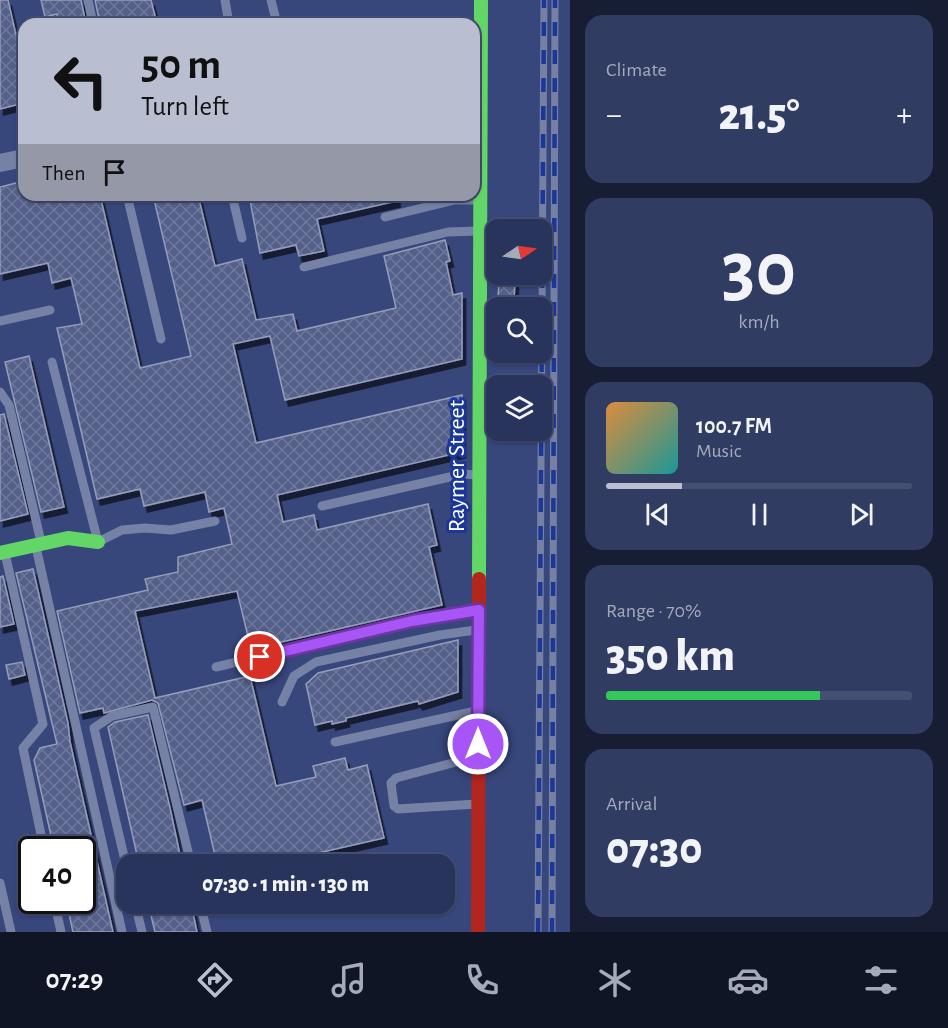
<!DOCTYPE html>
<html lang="en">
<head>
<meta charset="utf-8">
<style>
  body { margin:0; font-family:"Alegreya Sans",sans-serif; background:#313c62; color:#f1f3f6; height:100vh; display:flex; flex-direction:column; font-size:22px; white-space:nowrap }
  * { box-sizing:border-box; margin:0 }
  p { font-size:20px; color:#a5aabb }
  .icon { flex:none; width:33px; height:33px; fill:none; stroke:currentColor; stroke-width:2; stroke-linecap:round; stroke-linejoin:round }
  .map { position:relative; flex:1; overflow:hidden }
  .sheet { display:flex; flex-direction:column; gap:15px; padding:15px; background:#171d33; width:378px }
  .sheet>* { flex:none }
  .top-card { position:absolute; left:18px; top:18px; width:462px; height:183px; border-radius:18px; box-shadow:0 2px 4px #0004,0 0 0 2px #454f72; background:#b9bed1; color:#111; overflow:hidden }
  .needle { width:39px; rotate:77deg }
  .buttons { position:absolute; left:486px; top:219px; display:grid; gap:12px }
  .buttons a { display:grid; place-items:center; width:66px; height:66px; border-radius:12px; background:#29345c; box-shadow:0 2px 4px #0004,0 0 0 2px #454f72; font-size:30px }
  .speed { position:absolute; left:18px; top:836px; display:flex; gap:12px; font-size:30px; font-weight:700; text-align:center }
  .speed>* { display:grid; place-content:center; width:78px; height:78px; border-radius:50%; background:#29345c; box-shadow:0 2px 4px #0004,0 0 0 2px #454f72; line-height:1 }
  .speed .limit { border:3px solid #111; border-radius:9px; background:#fff; color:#111 }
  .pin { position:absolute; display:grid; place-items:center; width:51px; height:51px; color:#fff; margin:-26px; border:3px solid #fff; border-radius:50%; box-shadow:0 2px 6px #0007 }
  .me { position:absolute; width:66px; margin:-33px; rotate:0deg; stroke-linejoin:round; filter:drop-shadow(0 0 4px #0008) }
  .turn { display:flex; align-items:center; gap:21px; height:126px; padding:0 24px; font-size:27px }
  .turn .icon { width:78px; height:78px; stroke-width:2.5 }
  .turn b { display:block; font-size:42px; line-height:51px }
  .then { display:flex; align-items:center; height:57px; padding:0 24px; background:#0003; gap:12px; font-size:22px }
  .big { font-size:45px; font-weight:800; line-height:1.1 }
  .sheet .tile { flex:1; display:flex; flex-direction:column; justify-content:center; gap:9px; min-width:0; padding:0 21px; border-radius:18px; background:#313c62 }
  .sheet .dial { align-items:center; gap:0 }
  .dial b { font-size:78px; line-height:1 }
  .song { display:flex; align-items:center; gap:18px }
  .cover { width:72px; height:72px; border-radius:9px; background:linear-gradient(135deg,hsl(30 70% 55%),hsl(180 70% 35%)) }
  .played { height:6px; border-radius:3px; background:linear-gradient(90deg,#b9bed1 25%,#454f72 25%) }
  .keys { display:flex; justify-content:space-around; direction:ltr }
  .heat { display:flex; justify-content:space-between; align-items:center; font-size:33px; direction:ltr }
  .charge { height:9px; border-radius:4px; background:linear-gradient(90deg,#34c759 70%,#454f72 0) }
  .trip { position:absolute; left:116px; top:854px; width:339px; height:60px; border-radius:18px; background:#29345c; box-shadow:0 2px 4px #0004,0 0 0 2px #454f72; font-weight:800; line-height:60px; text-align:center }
  .tab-bar { display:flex; height:96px; justify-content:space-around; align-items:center; background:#101525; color:#a5aabb }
  .tab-bar .icon { width:42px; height:42px }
  .tab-bar .current { color:#b9bed1 }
  .tab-bar b { font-size:27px; color:#f1f3f6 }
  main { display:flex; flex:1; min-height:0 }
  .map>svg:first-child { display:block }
  .building { fill:url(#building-cross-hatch); stroke:#959dbb; stroke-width:1.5; filter:url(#shadow) }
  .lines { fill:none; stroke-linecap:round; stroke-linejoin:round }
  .lane { stroke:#7681a6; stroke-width:9 }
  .street { stroke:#7681a6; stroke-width:18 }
  .fast { stroke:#63d668; stroke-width:14 }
  .jam { stroke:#b3261e; stroke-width:14 }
  .rail-casing { stroke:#7580a4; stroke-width:7 }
  .rail { stroke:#1b3797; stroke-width:4.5; stroke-dasharray:14; stroke-linecap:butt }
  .route-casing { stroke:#6d37a1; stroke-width:15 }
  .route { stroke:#a855f7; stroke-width:10 }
  .labels { text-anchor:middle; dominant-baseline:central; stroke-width:6; stroke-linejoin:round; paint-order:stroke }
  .street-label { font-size:24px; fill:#fff; stroke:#1b3797 }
</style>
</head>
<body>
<main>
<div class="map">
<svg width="570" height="932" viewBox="0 0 570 932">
  <defs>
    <pattern id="building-cross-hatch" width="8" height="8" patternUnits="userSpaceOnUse" patternTransform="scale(1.5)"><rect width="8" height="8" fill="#54608a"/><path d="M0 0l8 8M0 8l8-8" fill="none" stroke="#6e789c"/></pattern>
    <filter id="shadow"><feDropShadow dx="3.5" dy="6" stdDeviation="0" flood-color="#0009"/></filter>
  </defs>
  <rect width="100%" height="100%" fill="#37467b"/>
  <!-- building -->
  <g class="building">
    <polygon points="0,0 8,0 24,70 24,103 0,109"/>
    <polygon points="41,0 81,0 86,24 59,24 57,14 45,17"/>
    <polygon points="95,0 151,0 157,24 100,24"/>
    <polygon points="24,181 24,195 100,195 140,368 191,356 153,195 198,195 215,266 242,259 256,320 293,314 297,331 396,308 384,256 445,240 450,261 446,262 453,295 462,293 462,359 285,400 270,336 233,344 256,443 462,395 462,452 277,495 283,522 314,515 317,530 428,504 437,545 429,547 442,605 251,649 237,591 135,611 155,698 250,676 276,786 316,777 313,766 345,758 348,770 367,765 384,838 270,864 217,864 202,800 184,805 158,703 152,700 104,713 103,708 80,713 57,611 148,590 145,579 178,572 178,557 232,544 224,508 209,512 205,492 144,506 140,489 97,499 57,328 82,324 71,278 52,283 48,263 0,274 0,187"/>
    <polygon points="249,195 396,195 397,201 317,219 324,251 299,256 296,245 260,253"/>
    <polygon points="499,281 515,282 514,299 498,298"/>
    <polygon points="29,356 64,507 41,512 5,362"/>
    <polygon points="4,414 28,514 0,521 0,415"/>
    <polygon points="33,569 68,723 70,742 113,932 73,932 66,900 82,900 82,849 54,849 34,760 40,748 57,744 16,573"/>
    <polygon points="3,576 14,624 0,627 0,577"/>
    <polygon points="458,640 458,692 419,704 418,701 346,718 346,721 332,724 332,721 315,725 306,684 318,673"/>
    <polygon points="22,662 25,675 9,679 6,665"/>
    <polygon points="148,715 170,808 182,864 139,864 108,727 115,722"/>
    <polygon points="148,903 191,903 197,932 155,932"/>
  </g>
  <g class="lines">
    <!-- lane -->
    <g class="lane">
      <polyline points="88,0 93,24"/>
      <polyline points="225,0 229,24"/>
      <polyline points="271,0 277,24"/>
      <polyline points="127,195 161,339"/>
      <polyline points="232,195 242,238"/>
      <polyline points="385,217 455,200 478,200"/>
      <polyline points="304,267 448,232 478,231"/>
      <polyline points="0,321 50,310"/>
      <polyline points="52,362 98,542 122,530 145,528 171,530 215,521"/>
      <polyline points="0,392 9,405 41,542"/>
      <polyline points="322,506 463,474 477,475"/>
      <polyline points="36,547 122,932"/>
      <polyline points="5,553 43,724 23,748 44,849"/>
      <polyline points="216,667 412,621 477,611"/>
      <polyline points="282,702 294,676 316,662 440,635 476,630"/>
      <polyline points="335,742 476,711"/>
      <polyline points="476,761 460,761 396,778 391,783 394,806 398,809 477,804"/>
      <polyline points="126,865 94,728 112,716 153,707 191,864"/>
      <polyline points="0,883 11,932"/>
      <polyline points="54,900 61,932"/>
      <polyline points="135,903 142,932"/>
      <polyline points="200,903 207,932"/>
    </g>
    <!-- street -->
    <polyline class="street" points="0,163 24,158"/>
    <!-- fast -->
    <g class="fast">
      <polyline points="0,553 68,538 98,542"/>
      <polyline points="479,579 481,0"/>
    </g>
    <!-- jam -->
    <polyline class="jam" points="478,932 479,579"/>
    <!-- rail casing -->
    <g class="rail-casing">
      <g id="rail">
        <polyline points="538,932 544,0"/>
        <polyline points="552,932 555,0"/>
      </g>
    </g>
    <!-- rail -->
    <use href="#rail" class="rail"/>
  </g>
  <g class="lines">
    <!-- route casing -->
    <g class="route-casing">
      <polyline id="route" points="260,657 412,621 479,610 478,744"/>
    </g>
    <!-- route -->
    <use href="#route" class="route"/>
  </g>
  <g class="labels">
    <!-- street labels -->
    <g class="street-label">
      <text transform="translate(457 466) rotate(-90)">Raymer Street</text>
    </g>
  </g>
</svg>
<div class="buttons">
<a><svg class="needle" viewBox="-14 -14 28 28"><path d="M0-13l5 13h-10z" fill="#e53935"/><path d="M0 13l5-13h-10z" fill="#a5aabb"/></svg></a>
<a><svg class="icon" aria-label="search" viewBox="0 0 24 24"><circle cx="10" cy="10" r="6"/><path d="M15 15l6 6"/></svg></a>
<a><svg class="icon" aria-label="layers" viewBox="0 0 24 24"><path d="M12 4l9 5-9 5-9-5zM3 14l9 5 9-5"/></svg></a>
</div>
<div class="speed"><div class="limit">40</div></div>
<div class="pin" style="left:260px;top:657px;background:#d93025"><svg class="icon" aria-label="arrive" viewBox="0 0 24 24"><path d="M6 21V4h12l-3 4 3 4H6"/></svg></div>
<svg class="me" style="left:478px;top:744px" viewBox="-20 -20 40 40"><circle r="17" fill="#a855f7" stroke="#fff" stroke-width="3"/><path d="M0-11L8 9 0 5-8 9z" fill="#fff"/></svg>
<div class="trip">07:30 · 1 min · 130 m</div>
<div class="top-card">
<div class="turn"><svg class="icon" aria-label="left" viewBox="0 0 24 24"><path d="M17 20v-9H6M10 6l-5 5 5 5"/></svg><div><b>50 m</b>Turn left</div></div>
<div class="then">Then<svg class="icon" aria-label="arrive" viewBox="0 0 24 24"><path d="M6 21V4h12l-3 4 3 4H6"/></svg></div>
</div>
</div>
<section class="sheet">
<div class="tile"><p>Climate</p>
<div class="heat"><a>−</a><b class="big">21.5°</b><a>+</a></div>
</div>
<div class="tile dial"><b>30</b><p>km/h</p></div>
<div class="tile">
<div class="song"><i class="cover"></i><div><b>100.7 FM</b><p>Music</p></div></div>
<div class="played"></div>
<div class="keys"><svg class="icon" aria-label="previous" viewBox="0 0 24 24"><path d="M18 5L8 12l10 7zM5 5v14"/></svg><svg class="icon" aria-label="pause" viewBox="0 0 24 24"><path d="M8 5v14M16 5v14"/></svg><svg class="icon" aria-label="next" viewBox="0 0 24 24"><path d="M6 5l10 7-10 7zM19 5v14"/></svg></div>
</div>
<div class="tile"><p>Range · 70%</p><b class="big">350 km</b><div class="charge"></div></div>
<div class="tile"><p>Arrival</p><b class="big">07:30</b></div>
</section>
</main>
<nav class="tab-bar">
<b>07:29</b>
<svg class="icon current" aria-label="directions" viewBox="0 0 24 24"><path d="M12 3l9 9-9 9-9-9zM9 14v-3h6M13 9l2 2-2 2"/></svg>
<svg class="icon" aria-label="music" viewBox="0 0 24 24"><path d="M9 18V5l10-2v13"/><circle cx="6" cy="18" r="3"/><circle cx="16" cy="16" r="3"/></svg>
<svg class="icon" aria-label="phone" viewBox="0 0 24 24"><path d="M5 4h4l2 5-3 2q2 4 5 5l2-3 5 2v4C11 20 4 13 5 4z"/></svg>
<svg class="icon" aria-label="climate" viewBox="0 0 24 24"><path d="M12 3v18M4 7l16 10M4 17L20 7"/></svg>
<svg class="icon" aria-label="car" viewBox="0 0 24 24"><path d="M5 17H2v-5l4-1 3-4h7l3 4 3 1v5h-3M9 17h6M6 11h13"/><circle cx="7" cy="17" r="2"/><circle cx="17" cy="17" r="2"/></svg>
<svg class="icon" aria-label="filters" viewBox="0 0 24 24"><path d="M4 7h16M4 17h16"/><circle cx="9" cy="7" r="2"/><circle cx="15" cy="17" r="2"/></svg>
</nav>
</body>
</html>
